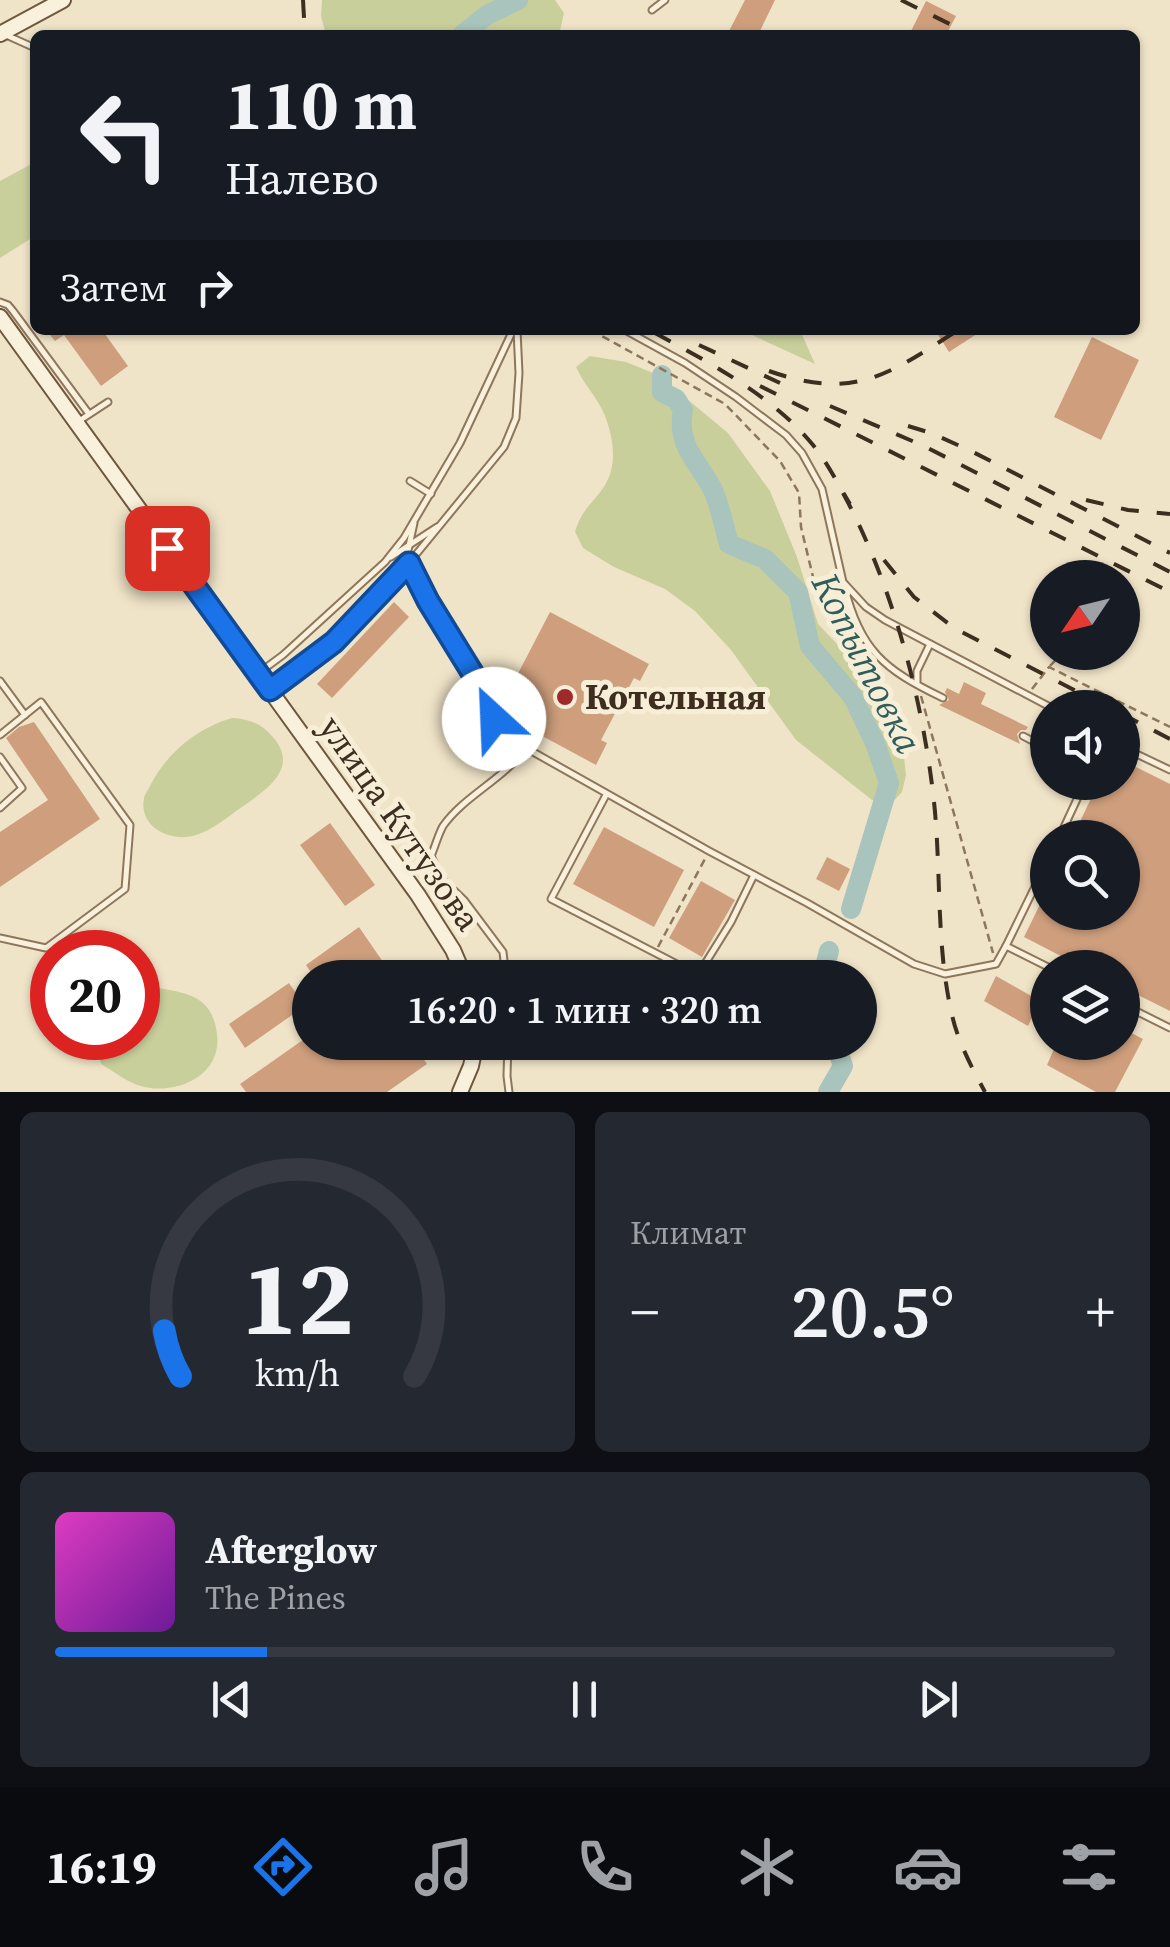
<!DOCTYPE html>
<html lang="ru">
<head>
<meta charset="utf-8">
<style>
  body { margin:0; font-family:"Source Serif 4",serif; background:#242831; color:#f1f3f6; height:100vh; display:flex; flex-direction:column; font-size:38px; white-space:nowrap }
  * { box-sizing:border-box; margin:0 }
  p { font-size:32px; color:#9ea1a6 }
  .icon { flex:none; width:55px; height:55px; fill:none; stroke:currentColor; stroke-width:2; stroke-linecap:round; stroke-linejoin:round }
  .map { position:relative; height:1092px; overflow:hidden }
  .details { display:flex; flex-direction:column; gap:20px; padding:20px; background:#0d0f14; flex:1 }
  .details>* { flex:none }
  .hud { position:absolute; left:30px; top:30px; width:1110px; height:305px; border-radius:15px; box-shadow:0 2px 8px #0004; background:#171b24; color:#f1f3f6; overflow:hidden }
  .needle { width:65px; rotate:235deg }
  .buttons { position:absolute; left:1030px; top:560px; display:grid; gap:20px }
  .buttons a { display:grid; place-items:center; width:110px; height:110px; border-radius:50%; background:#171b24; box-shadow:0 2px 8px #0004; font-size:50px }
  .speed { position:absolute; left:30px; top:930px; display:flex; gap:20px; font-size:50px; font-weight:700; text-align:center }
  .speed>* { display:grid; place-content:center; width:130px; height:130px; border-radius:50%; background:#171b24; box-shadow:0 2px 8px #0004; line-height:1 }
  .speed .limit { border:15px solid #d22; background:#fff; color:#111 }
  .pin { position:absolute; display:grid; place-items:center; width:85px; height:85px; color:#fff; margin:-42px; border-radius:20px; box-shadow:0 5px 15px #0006 }
  .me { position:absolute; width:110px; margin:-55px; rotate:335deg; stroke-linejoin:round; filter:drop-shadow(0 0 8px #0008) }
  .turn { display:flex; align-items:center; gap:35px; height:210px; padding:0 30px; font-size:45px }
  .turn .icon { width:130px; height:130px; stroke-width:2.5 }
  .turn b { display:block; font-size:70px; line-height:85px }
  .then { display:flex; align-items:center; height:95px; padding:0 30px; background:#0003; gap:20px; font-size:38px }
  .big { font-size:75px; font-weight:600; line-height:1.1 }
  .details .widget { flex:1; display:flex; flex-direction:column; justify-content:center; gap:15px; min-width:0; padding:0 35px; border-radius:15px; background:#242831 }
  .details .dial { align-items:center; gap:0 }
  .dial svg { height:260px; overflow:visible; fill:none; stroke:#363941; stroke-width:7; stroke-linecap:round; text-anchor:middle }
  .dial text { fill:#f1f3f6; stroke:none }
  .song { display:flex; align-items:center; gap:30px }
  .cover { width:120px; height:120px; border-radius:15px; background:linear-gradient(135deg,hsl(310 70% 55%),hsl(280 70% 35%)) }
  .played { height:10px; border-radius:5px; background:linear-gradient(90deg,#1a73e8 20%,#363941 20%) }
  .keys { display:flex; justify-content:space-around; direction:ltr }
  .heat { display:flex; justify-content:space-between; align-items:center; font-size:55px; direction:ltr }
  .details .tiles { flex:1; display:grid; gap:20px; grid-template-columns:1fr 1fr }
  .widget:last-child { grid-column:span 2 }
  .trip { position:absolute; left:292px; top:960px; width:585px; height:100px; border-radius:50px; background:#171b24; box-shadow:0 2px 8px #0004; font-weight:600; line-height:100px; text-align:center }
  .menu { display:flex; height:160px; justify-content:space-around; align-items:center; background:#090b0e; color:#9ea1a6 }
  .menu .icon { width:70px; height:70px }
  .menu .active { color:#1a73e8 }
  .menu b { font-size:45px; color:#f1f3f6 }
  .map>svg:first-child { display:block }
  .green { fill:#c9cf9b }
  .lines { fill:none; stroke-linecap:round; stroke-linejoin:round }
  .river { stroke:#a9c4bc; stroke-width:20 }
  .building { fill:#cf9f7d }
  .lane-casing { stroke:#8d765c; stroke-width:9 }
  .secondary-casing { stroke:#6f573f; stroke-width:18 }
  .path { stroke:#8d765c; stroke-width:2.5; stroke-dasharray:8 5; stroke-linecap:butt }
  .lane { stroke:#faf1dc; stroke-width:5 }
  .secondary { stroke:#faf1dc; stroke-width:14 }
  .rail { stroke:#3d2e20; stroke-width:4; stroke-dasharray:18 18; stroke-linecap:butt }
  .route-casing { stroke:#114b97; stroke-width:25 }
  .route { stroke:#1a73e8; stroke-width:18 }
  .poi-dot { fill:#9e2a2b; stroke:#f7eed8; stroke-width:4 }
  .labels { text-anchor:middle; dominant-baseline:central; stroke-width:10; stroke-linejoin:round; paint-order:stroke }
  .poi-label { font-size:35px; font-weight:bold; fill:#3d2e20; stroke:#f7eed8; text-anchor:start }
  .street-label { font-size:35px; fill:#3d2e20; stroke:#f7eed8 }
  .water-label { font-size:38px; font-style:italic; fill:#2f5d5a; stroke:#f7eed8 }
</style>
</head>
<body>
<div class="map">
<svg width="1170" height="1092" viewBox="0 0 1170 1092">
  <rect width="100%" height="100%" fill="#f0e4c8"/>
  <!-- green -->
  <g class="green">
    <polygon points="322,0 555,0 564,13 559,35 326,35 321,16"/>
    <polygon points="35,162 35,236 0,258 0,181"/>
    <polygon points="741,330 800,330 815,364"/>
    <path d="M590,356l36,6 32,13 70,58 42,58 27,66 21,67 61,64 23,51 4,36 -4,17 -13,14 -17,-6 -76,-60 -65,-90 -36,-39 -30,-22 -51,-22 -31,-19 -8,-16c7,-24 18,-28 30,-47 13,-21 8,-48 0,-69 -7,-18 -21,-31 -29,-49z"/>
    <path d="M232,718c17,1 28,5 40,18 29,32 -6,54 -30,71 -15,10 -29,23 -46,28 -24,8 -58,-7 -52,-37 1,-5 5,-9 7,-14 17,-32 46,-56 81,-66z"/>
    <path d="M155,987c16,4 38,5 50,18 7,7 11,19 12,29 5,38 -33,58 -67,54 -18,-2 -34,-15 -49,-24l-6,-26h43v-50z"/>
  </g>
  <g class="lines">
    <!-- river -->
    <g class="river">
      <polyline points="462,35 487,15 518,0"/>
      <path d="M662,375v17l14,7 7,11c-7,36 15,51 30,80 7,16 11,36 16,54l36,15 33,33 12,54 43,51 22,46 14,40 -38,126"/>
      <polyline points="822,978 829,951"/>
      <polyline points="828,1092 843,1066 835,1042"/>
    </g>
  </g>
  <!-- building -->
  <g class="building">
    <polygon points="745,0 775,0 758,35 727,35"/>
    <polygon points="926,1 956,16 946,35 909,35"/>
    <polygon points="46,330 102,330 128,366 101,386 64,335 55,341"/>
    <polygon points="935,330 983,330 949,352"/>
    <polygon points="1092,337 1139,360 1101,440 1054,417"/>
    <polygon points="394,602 409,617 332,698 317,684"/>
    <polygon points="550,612 649,664 640,681 634,678 601,740 607,743 596,765 498,712"/>
    <polygon points="964,682 986,693 981,704 1028,727 1026,730 1021,730 1017,734 1020,744 939,705 949,700 945,692 947,688 959,694"/>
    <polygon points="34,722 100,819 0,887 0,832 48,800 6,738 19,727"/>
    <polygon points="1122,760 1170,784 1170,1011 1122,987 1122,968 1084,968 1024,937 1048,888 1048,912 1122,912 1122,838 1072,838 1099,782 1122,782"/>
    <polygon points="330,823 375,885 345,906 300,845"/>
    <polygon points="604,827 684,870 654,927 573,884"/>
    <polygon points="827,857 850,869 839,891 816,879"/>
    <polygon points="701,881 735,900 702,957 669,938"/>
    <polygon points="359,927 394,978 360,978 348,961 324,978 315,978 306,965"/>
    <polygon points="996,976 1040,1001 1028,1026 984,1001"/>
    <polygon points="289,983 305,1006 245,1048 229,1024"/>
    <polygon points="1122,1028 1143,1039 1115,1092 1096,1092 1047,1065 1057,1042 1122,1042"/>
    <polygon points="310,1035 310,1042 412,1042 427,1064 387,1092 246,1092 240,1084"/>
  </g>
  <g class="lines">
    <!-- lane casing -->
    <g class="lane-casing">
      <g id="lane">
        <polyline points="652,10 665,0"/>
        <polyline points="6,35 35,48"/>
        <polyline points="0,302 8,305 13,311 89,414"/>
        <polyline points="625,330 685,363 736,397 786,435 802,453 822,489 843,582 866,607 885,620 1052,708"/>
        <polyline points="79,421 108,402"/>
        <polyline points="410,481 431,494"/>
        <path d="M414,523l-7,32 21,46 53,86 13,32 15,18 17,11c-22,31 -62,48 -83,78 -5,9 -8,21 -12,30l11,23 22,21 39,52 3,26"/>
        <polyline points="391,557 437,527"/>
        <path d="M844,585c17,66 39,84 99,113"/>
        <polyline points="260,672 283,655 385,562 404,538 460,443 513,330"/>
        <polyline points="0,681 25,715"/>
        <polyline points="917,683 917,671 930,644"/>
        <polyline points="271,689 325,650 350,626 409,563 504,447 516,418 519,373 517,330"/>
        <polyline points="0,735 41,702 130,825 125,889 46,948 0,938"/>
        <polyline points="1023,736 1048,749"/>
        <polyline points="1122,747 1170,770"/>
        <polyline points="526,748 709,851 807,903 914,964 945,974 996,964 1006,946"/>
        <polyline points="0,757 22,788 0,808"/>
        <polyline points="606,795 551,899 698,975 731,922 754,875"/>
        <polyline points="1059,838 1085,782"/>
        <polyline points="1048,860 1006,946 1050,968"/>
        <polyline points="1122,1004 1170,1028"/>
        <polyline points="508,1042 507,1076 509,1092"/>
      </g>
    </g>
    <!-- secondary casing -->
    <g class="secondary-casing">
      <g id="secondary">
        <polyline points="0,34 63,0"/>
        <polyline points="0,317 418,895 453,950 465,978"/>
        <polyline points="460,1092 471,1066 476,1042"/>
      </g>
    </g>
    <!-- path -->
    <g class="path">
      <polyline points="591,330 725,404 780,461 799,493 801,527 813,577 838,635 852,653 876,673"/>
      <polyline points="1050,666 1063,652"/>
      <polyline points="1032,689 1049,667 1170,727"/>
      <polyline points="921,696 993,953"/>
      <polyline points="658,947 706,857"/>
    </g>
    <!-- lane -->
    <use href="#lane" class="lane"/>
    <!-- secondary -->
    <use href="#secondary" class="secondary"/>
    <!-- rail -->
    <g class="rail">
      <polyline points="303,0 305,35"/>
      <polyline points="901,0 972,35"/>
      <path d="M655,333c55,30 118,63 158,112 15,18 25,40 37,59"/>
      <polyline points="699,345 780,383"/>
      <path d="M769,371c85,30 119,4 189,-41"/>
      <polyline points="760,386 1170,592"/>
      <polyline points="830,406 924,446 1170,572"/>
      <polyline points="908,426 931,433 971,451 1170,553"/>
      <path d="M843,493c48,89 78,199 90,300 9,73 2,149 19,222 6,27 20,53 33,77"/>
      <polyline points="1086,500 1128,510 1170,514"/>
      <polyline points="884,560 914,597 954,628 1109,708"/>
      <polyline points="1122,714 1170,739"/>
    </g>
  </g>
  <g class="lines">
    <!-- route casing -->
    <g class="route-casing">
      <polyline id="route" points="167,548 270,690 334,642 409,563 428,601 481,687 494,719"/>
    </g>
    <!-- route -->
    <use href="#route" class="route"/>
  </g>
  <!-- markers -->
  <circle class="poi-dot" cx="565" cy="697" r="10"/>
  <g class="labels">
    <!-- poi labels -->
    <g class="poi-label">
      <text x="585" y="697">Котельная</text>
    </g>
    <!-- street labels -->
    <g class="street-label">
      <text transform="translate(400 823) rotate(55)">улица Кутузова</text>
    </g>
    <!-- water labels -->
    <g class="water-label">
      <text transform="translate(867 663) rotate(63)">Копытовка</text>
    </g>
  </g>
</svg>
<div class="buttons">
<a><svg class="needle" viewBox="-14 -14 28 28"><path d="M0-13l5 13h-10z" fill="#e53935"/><path d="M0 13l5-13h-10z" fill="#9ea1a6"/></svg></a>
<a><svg class="icon" aria-label="sound" viewBox="0 0 24 24"><path d="M4 9h4l5-4v14l-5-4H4zM17 9q2 3 0 6"/></svg></a>
<a><svg class="icon" aria-label="search" viewBox="0 0 24 24"><circle cx="10" cy="10" r="6"/><path d="M15 15l6 6"/></svg></a>
<a><svg class="icon" aria-label="layers" viewBox="0 0 24 24"><path d="M12 4l9 5-9 5-9-5zM3 14l9 5 9-5"/></svg></a>
</div>
<div class="speed"><div class="limit">20</div></div>
<div class="pin" style="left:167px;top:548px;background:#d93025"><svg class="icon" aria-label="arrive" viewBox="0 0 24 24"><path d="M6 21V4h12l-3 4 3 4H6"/></svg></div>
<svg class="me" style="left:494px;top:719px" viewBox="-20 -20 40 40"><circle r="19" fill="#fff"/><path d="M0-13L10 11 0 6-10 11z" fill="#1a73e8"/></svg>
<div class="trip">16:20 · 1 мин · 320 m</div>
<div class="hud">
<div class="turn"><svg class="icon" aria-label="left" viewBox="0 0 24 24"><path d="M17 20v-9H6M10 6l-5 5 5 5"/></svg><div><b>110 m</b>Налево</div></div>
<div class="then">Затем<svg class="icon" aria-label="right" viewBox="0 0 24 24"><path d="M7 20v-9h11M14 6l5 5-5 5"/></svg></div>
</div>
</div>
<section class="details">
<div class="tiles">
<div class="widget dial"><svg viewBox="0 0 100 80">
<path d="M14 69A42 42 0 1 1 86 69"/>
<path d="M14 69A42 42 0 0 1 9 55" stroke="#1a73e8"/>
<text x="50" y="56" font-size="32" font-weight="700">12</text>
<text x="50" y="72" font-size="11">km/h</text>
</svg></div>
<div class="widget"><p>Климат</p>
<div class="heat"><a>−</a><b class="big">20.5°</b><a>+</a></div>
</div>
<div class="widget">
<div class="song"><i class="cover"></i><div><b>Afterglow</b><p>The Pines</p></div></div>
<div class="played"></div>
<div class="keys"><svg class="icon" aria-label="previous" viewBox="0 0 24 24"><path d="M18 5L8 12l10 7zM5 5v14"/></svg><svg class="icon" aria-label="pause" viewBox="0 0 24 24"><path d="M8 5v14M16 5v14"/></svg><svg class="icon" aria-label="next" viewBox="0 0 24 24"><path d="M6 5l10 7-10 7zM19 5v14"/></svg></div>
</div>
</div>
</section>
<nav class="menu">
<b>16:19</b>
<svg class="icon active" aria-label="directions" viewBox="0 0 24 24"><path d="M12 3l9 9-9 9-9-9zM9 14v-3h6M13 9l2 2-2 2"/></svg>
<svg class="icon" aria-label="music" viewBox="0 0 24 24"><path d="M9 18V5l10-2v13"/><circle cx="6" cy="18" r="3"/><circle cx="16" cy="16" r="3"/></svg>
<svg class="icon" aria-label="phone" viewBox="0 0 24 24"><path d="M5 4h4l2 5-3 2q2 4 5 5l2-3 5 2v4C11 20 4 13 5 4z"/></svg>
<svg class="icon" aria-label="climate" viewBox="0 0 24 24"><path d="M12 3v18M4 7l16 10M4 17L20 7"/></svg>
<svg class="icon" aria-label="car" viewBox="0 0 24 24"><path d="M5 17H2v-5l4-1 3-4h7l3 4 3 1v5h-3M9 17h6M6 11h13"/><circle cx="7" cy="17" r="2"/><circle cx="17" cy="17" r="2"/></svg>
<svg class="icon" aria-label="filters" viewBox="0 0 24 24"><path d="M4 7h16M4 17h16"/><circle cx="9" cy="7" r="2"/><circle cx="15" cy="17" r="2"/></svg>
</nav>
</body>
</html>
